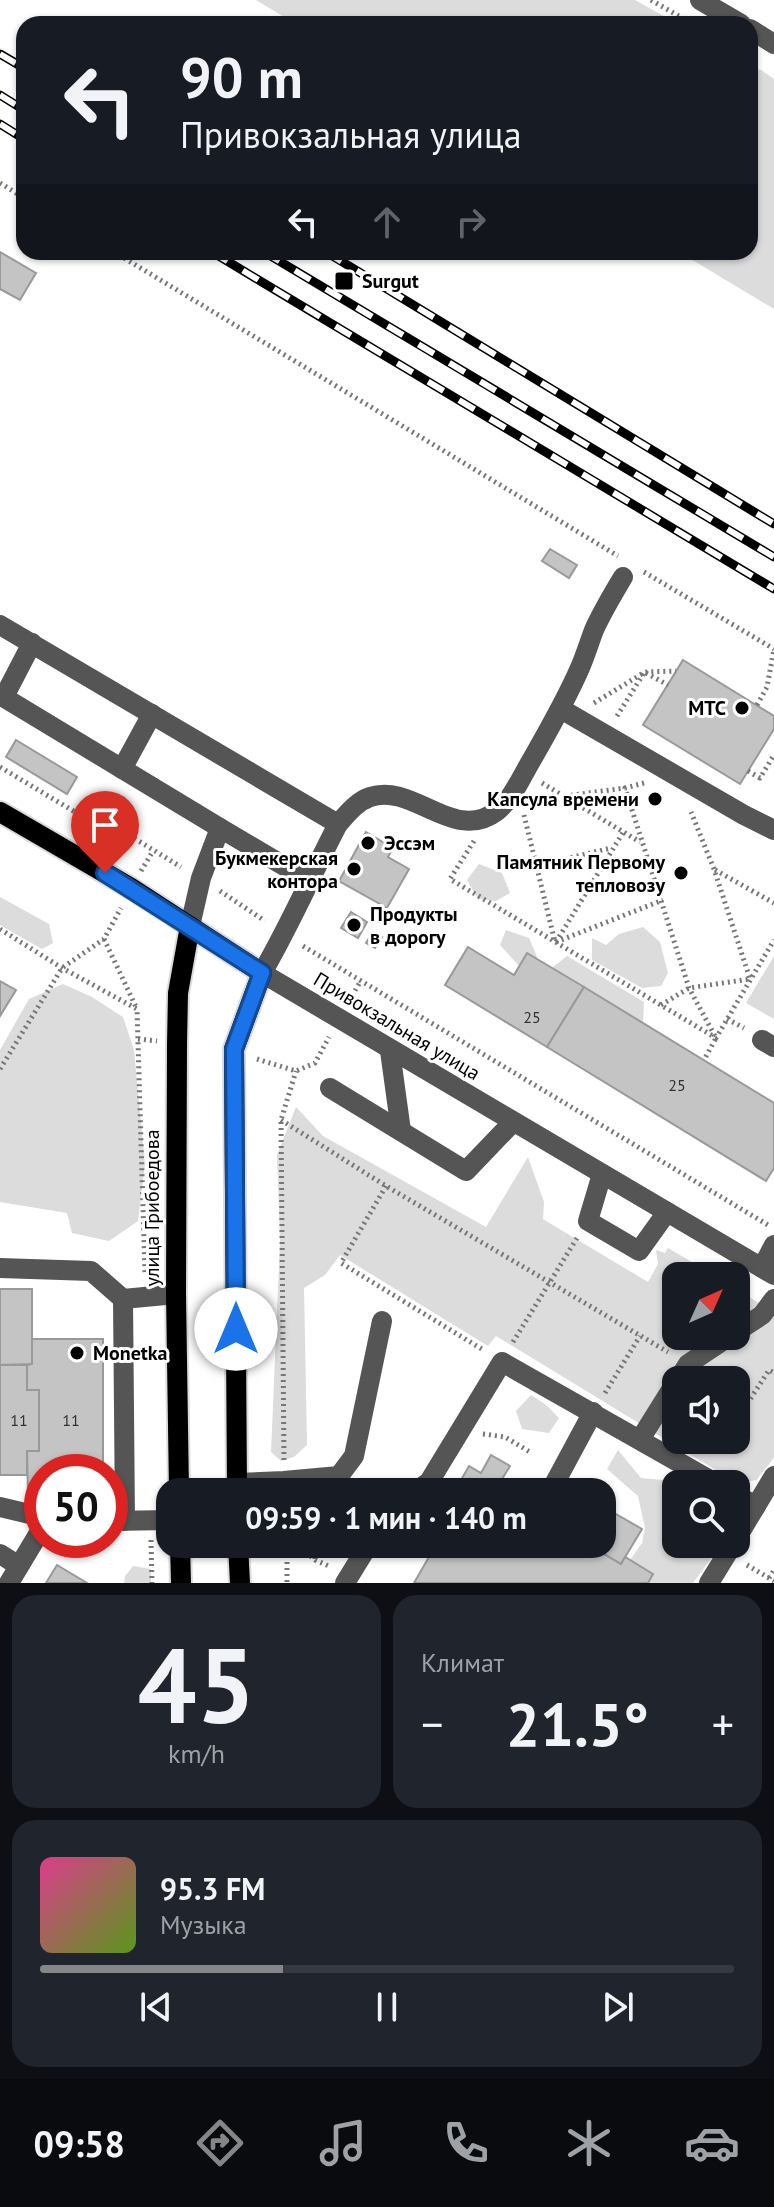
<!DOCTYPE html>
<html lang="ru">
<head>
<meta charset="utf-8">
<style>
  body { margin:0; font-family:"PT Sans",sans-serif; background:#20242c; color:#f1f3f6; height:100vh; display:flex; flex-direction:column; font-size:30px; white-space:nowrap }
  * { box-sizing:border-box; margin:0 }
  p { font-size:26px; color:#9ea1a6 }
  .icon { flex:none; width:44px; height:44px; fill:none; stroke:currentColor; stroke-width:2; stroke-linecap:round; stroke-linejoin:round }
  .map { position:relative; height:1583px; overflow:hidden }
  .sheet { display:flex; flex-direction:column; gap:12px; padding:12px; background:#0d0f14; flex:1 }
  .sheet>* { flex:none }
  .top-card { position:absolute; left:16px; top:16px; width:742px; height:244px; border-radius:24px; box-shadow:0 2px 6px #0004; background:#171b24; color:#f1f3f6; overflow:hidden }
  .needle { width:52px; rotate:45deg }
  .controls { position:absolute; left:662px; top:1262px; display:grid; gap:16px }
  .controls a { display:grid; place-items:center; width:88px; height:88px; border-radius:16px; background:#171b24; box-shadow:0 2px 6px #0004; font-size:40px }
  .speed { position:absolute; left:24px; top:1454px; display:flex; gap:16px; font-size:40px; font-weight:700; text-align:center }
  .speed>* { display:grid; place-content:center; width:104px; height:104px; border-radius:50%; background:#171b24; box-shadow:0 2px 6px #0004; line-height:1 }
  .speed .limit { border:12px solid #d22; background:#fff; color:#111 }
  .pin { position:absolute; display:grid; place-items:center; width:68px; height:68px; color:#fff; margin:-82px -34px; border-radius:50% 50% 50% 0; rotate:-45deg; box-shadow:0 0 8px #0007 }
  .pin .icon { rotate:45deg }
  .me { position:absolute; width:88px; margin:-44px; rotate:0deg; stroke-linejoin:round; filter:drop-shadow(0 0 6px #0008) }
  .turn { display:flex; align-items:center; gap:28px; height:168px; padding:0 32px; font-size:36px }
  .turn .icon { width:104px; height:104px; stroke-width:2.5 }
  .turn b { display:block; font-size:56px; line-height:68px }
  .lanes { display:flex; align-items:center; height:76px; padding:0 32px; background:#0003; justify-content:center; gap:40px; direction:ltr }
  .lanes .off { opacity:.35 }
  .big { font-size:60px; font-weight:700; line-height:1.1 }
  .sheet .card { flex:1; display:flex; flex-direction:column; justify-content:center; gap:12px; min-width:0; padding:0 28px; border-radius:24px; background:#20242c }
  .sheet .dial { align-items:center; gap:0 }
  .dial b { font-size:104px; line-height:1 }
  .song { display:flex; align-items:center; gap:24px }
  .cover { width:96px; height:96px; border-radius:12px; background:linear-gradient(135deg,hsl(330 70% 55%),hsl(90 70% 35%)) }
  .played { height:8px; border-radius:4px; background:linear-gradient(90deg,#858687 35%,#363941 35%) }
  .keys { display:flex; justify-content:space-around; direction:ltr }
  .heat { display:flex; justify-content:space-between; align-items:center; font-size:44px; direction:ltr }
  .sheet .tiles { flex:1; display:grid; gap:12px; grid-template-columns:1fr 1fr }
  .card:last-child { grid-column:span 2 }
  .trip { position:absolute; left:156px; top:1478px; width:460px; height:80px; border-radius:24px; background:#171b24; box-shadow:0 2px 6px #0004; font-weight:700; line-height:80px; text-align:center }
  .tabs { display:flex; height:128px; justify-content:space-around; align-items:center; background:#090b0e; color:#9ea1a6 }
  .tabs .icon { width:56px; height:56px }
  .tabs .selected { color:#858687 }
  .tabs b { font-size:36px; color:#f1f3f6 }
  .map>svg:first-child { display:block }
  .green { fill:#dcdcdc; fill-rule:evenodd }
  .building { fill:#c4c4c4; stroke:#999; stroke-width:2 }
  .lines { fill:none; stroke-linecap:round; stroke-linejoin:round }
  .major-casing { stroke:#dbdbdb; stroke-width:24 }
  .path { stroke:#777; stroke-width:5; stroke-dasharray:2 4; stroke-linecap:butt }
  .minor { stroke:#555; stroke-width:20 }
  .major { stroke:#000; stroke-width:20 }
  .rail-casing { stroke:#000; stroke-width:9 }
  .rail { stroke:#fff; stroke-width:6; stroke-dasharray:18; stroke-linecap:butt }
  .route-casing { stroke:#114b97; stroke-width:20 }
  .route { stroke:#1a73e8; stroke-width:14 }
  .poi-dot { fill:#000; stroke:#fff; stroke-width:3 }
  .labels { text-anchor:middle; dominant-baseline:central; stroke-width:6; stroke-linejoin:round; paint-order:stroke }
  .number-label { font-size:16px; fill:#313131 }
  .poi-label { font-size:20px; font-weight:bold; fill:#000; stroke:#fff; text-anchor:start }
  .street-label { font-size:20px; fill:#000; stroke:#fff }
</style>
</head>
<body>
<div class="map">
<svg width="774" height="1583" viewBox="0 0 774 1583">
  <rect width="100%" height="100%" fill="#fff"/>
  <!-- green -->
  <g class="green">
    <polygon points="256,0 635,0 678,24 296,24"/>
    <polygon points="750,68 761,70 774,79 774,309 679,252 750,252"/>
    <polygon points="479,864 502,873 510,893 496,901 478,899 467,880"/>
    <polygon points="0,897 49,924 53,943 42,949 0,925"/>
    <polygon points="643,927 660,942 668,973 661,986 642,988 592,960 592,938 606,945 619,934"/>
    <polygon points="506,930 529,938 538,959 527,953 519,966 500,945"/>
    <polygon points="567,956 644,1002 643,1023 552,968"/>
    <polygon points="774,956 774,1019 746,1003"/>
    <polygon points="63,984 92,997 123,1017 134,1050 145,1164 138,1221 109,1241 72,1233 67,1213 0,1202 0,1050 29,999"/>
    <path d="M296,1107l27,29 163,91 42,-70 16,45 -1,17 8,5 97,58 10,-18 -2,-14 9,3 3,-5 48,28h-40v60h60v-47l38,23v145c-5,9 -12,14 -17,23l-20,3 -241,-147 -8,10 -148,-91 -15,20 -21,13 3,157 -13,12 -13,4 -10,-9 9,-210 -3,-87zM676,1380h60v60h-60z"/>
    <polygon points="531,1395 545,1404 559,1418 549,1433 522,1429 516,1411"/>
    <polygon points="618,1450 641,1478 675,1481 680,1484 676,1484 676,1544 716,1544 713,1556 693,1583 648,1583 653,1574 630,1560 642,1543 645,1528 638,1496 607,1469"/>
    <polygon points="133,1566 151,1569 151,1583 124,1583 125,1576"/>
  </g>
  <!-- building -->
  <g class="building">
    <polygon points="0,252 36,273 20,300 0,289"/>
    <polygon points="550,549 577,565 569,578 542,561"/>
    <polygon points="683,660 774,716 774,729 740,784 643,725"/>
    <polygon points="16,740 77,777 67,794 6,757"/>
    <polygon points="366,832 393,848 388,857 409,869 387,908 339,881"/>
    <polygon points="351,912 367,922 358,938 341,928"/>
    <polygon points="373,932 382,937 375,948 366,943"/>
    <polygon points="468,947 514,975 527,953 584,987 547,1047 445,985"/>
    <polygon points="0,981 16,990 0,1016"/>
    <polygon points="584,987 774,1103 774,1168 766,1181 547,1047"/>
    <polygon points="0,1289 32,1289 32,1364 0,1365"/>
    <polygon points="32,1339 103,1339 103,1472 42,1472 42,1495 28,1495 27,1451 39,1451 39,1390 27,1390 27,1365 32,1364"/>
    <polygon points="0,1365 27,1365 27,1390 39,1390 39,1451 27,1451 27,1475 0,1475"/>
    <polygon points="491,1455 510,1466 499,1484 513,1492 454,1492 469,1466 481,1473"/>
    <polygon points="602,1506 642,1529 621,1564 587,1544 602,1544"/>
    <polygon points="423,1544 587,1544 621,1564 625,1557 653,1574 648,1583 414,1583 433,1550"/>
    <polygon points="57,1565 87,1583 46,1583"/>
  </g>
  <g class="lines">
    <!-- major casing -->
    <g class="major-casing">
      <g id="major">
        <polyline points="0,812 131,888 262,973 234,1049 237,1492"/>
        <polyline points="179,1492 176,1294 177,1044 178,993 190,926"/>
        <polyline points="180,1544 181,1583"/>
        <polyline points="238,1544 240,1583"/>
      </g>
    </g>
    <!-- path -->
    <g class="path">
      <polyline points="651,0 684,19"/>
      <polyline points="0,183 24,198"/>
      <polyline points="114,252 618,556"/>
      <polyline points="644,572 774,649"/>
      <polyline points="646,673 668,685"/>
      <polyline points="594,703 645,672 676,671"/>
      <polyline points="757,705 767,687 774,649"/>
      <polyline points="617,716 644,673"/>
      <polyline points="0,767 90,821 93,813 181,867"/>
      <polyline points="748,771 760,778 774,755"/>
      <polyline points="542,783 640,842"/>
      <polyline points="644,783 625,788 689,988 716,1038 704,1060"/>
      <polyline points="565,796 625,788"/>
      <polyline points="524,815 555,942"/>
      <polyline points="474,841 450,879 716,1038 774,940"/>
      <polyline points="536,866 611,848"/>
      <polyline points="715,870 774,903"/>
      <polyline points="141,871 153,851"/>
      <polyline points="220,891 265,921"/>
      <polyline points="0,929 62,968 137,1009 145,1274"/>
      <polyline points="104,939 137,1009"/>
      <polyline points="556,942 624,831"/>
      <polyline points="556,942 663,900"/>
      <polyline points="303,946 768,1225"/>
      <polyline points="349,1001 360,982"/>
      <polyline points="661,1005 689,988 750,979 714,869 691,812"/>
      <polyline points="727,1019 744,1028"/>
      <polyline points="138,1039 157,1041"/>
      <polyline points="257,1059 296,1071 315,1063 329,1037"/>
      <polyline points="0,1069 62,968 104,939 121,908"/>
      <polyline points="281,1120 386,1186 668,1352"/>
      <polyline points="386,1186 341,1263 485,1351"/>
      <polyline points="513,1342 577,1238"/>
      <polyline points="605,1393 640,1336"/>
      <polyline points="736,1393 749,1401 769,1370 774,1373"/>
      <polyline points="483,1434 505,1437 530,1452"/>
      <polyline points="284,1460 281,1120 296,1071"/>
      <polyline points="151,1540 152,1583"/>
      <polyline points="287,1544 287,1583"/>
      <polyline points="297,1544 315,1560 329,1566"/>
      <polyline points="315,1559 315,1544"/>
      <polyline points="747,1565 774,1581"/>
      <polyline points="769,1578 774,1570"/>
    </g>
    <!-- minor -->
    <g class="minor">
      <polyline points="700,0 741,24"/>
      <polyline points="750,29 774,44"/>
      <path d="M0,625l338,199c-26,50 -48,101 -76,149l512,302"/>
      <polyline points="0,695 220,828 201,878 190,926"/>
      <polyline points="4,697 32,643"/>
      <polyline points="561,709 744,815 774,830"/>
      <polyline points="122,769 152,714"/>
      <path d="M338,824c9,-10 18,-22 32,-27 43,-15 84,47 127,14 15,-12 24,-33 34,-50 17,-30 34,-59 48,-91 6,-13 10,-27 15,-40 8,-18 19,-36 29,-53"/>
      <polyline points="220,828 308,880"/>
      <polyline points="762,1040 774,1047"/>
      <polyline points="390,1051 401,1131"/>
      <polyline points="330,1088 466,1171 513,1122"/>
      <polyline points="602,1174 588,1221 639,1251 667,1212"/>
      <polyline points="0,1268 91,1271 123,1299 176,1294"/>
      <polyline points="762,1268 774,1245"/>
      <polyline points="123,1299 125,1521"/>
      <polyline points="736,1332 762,1315 774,1299"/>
      <polyline points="678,1380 688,1364 730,1336"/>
      <polyline points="641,1438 676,1382"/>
      <polyline points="237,1483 284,1481 339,1476 354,1456 382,1321"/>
      <polyline points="415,1492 429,1482 502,1362 717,1484"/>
      <polyline points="550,1492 593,1412"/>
      <polyline points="736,1495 756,1506"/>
      <polyline points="0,1507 42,1517"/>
      <polyline points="110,1521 170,1520"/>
      <polyline points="736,1539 774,1476"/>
      <polyline points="0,1554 19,1566"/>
      <polyline points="9,1583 42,1528"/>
      <polyline points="345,1583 369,1544"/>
      <polyline points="709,1583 733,1544"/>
    </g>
    <!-- major -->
    <use href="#major" class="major"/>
    <!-- rail casing -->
    <g class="rail-casing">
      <g id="rail">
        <polyline points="0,54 24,68"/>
        <polyline points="0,95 24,110"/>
        <polyline points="0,124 24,139"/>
        <polyline points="212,252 774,589"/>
        <polyline points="264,252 774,557"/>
        <polyline points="326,252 774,524"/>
      </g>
    </g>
    <!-- rail -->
    <use href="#rail" class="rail"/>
  </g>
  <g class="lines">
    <!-- route casing -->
    <g class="route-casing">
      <polyline id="route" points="105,873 262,973 234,1049 236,1329"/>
    </g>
    <!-- route -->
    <use href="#route" class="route"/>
  </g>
  <!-- markers -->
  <g class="poi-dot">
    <rect x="334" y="271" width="20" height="20" rx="4"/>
    <circle cx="742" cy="708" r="8"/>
    <circle cx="655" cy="799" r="8"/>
    <circle cx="368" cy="843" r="8"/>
    <circle cx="354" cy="869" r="8"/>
    <circle cx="681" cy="873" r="8"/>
    <circle cx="354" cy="925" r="8"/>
    <circle cx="77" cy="1353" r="8"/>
  </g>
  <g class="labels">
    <!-- number labels -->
    <g class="number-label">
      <text x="532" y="1017">25</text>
      <text x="677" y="1085">25</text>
      <text x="19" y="1420">11</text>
      <text x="71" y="1420">11</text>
    </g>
    <!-- poi labels -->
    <g class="poi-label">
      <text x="362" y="281">Surgut</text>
      <text x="726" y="708" text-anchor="end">МТС</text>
      <text x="639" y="799" text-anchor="end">Капсула времени</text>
      <text x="384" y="843">Эссэм</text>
      <text x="338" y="858" text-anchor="end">Букмекерская<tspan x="338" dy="23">контора</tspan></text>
      <text x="665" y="862" text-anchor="end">Памятник Первому<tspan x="665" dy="23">тепловозу</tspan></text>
      <text x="370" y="914">Продукты<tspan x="370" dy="23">в дорогу</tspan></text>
      <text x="93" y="1353">Monetka</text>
    </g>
    <!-- street labels -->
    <g class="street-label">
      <text transform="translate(397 1026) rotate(31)">Привокзальная улица</text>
      <text transform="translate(152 1208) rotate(-90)">улица Грибоедова</text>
    </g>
  </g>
</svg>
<div class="controls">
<a><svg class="needle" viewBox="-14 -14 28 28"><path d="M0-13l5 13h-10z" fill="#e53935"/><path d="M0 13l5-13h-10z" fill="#9ea1a6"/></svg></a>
<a><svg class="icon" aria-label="sound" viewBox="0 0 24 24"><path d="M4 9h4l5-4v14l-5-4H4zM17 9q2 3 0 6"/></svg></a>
<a><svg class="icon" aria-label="search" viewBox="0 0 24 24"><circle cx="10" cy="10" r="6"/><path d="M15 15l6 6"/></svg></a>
</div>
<div class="speed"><div class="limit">50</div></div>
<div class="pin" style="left:105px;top:873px;background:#d93025"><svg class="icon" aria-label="arrive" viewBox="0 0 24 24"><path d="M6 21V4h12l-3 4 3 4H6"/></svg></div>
<svg class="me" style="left:236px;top:1329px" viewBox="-20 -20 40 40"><circle r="19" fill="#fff"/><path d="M0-13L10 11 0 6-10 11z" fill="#1a73e8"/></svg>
<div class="trip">09:59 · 1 мин · 140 m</div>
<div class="top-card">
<div class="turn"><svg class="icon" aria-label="left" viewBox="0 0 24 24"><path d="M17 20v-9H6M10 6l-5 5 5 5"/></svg><div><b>90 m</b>Привокзальная улица</div></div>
<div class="lanes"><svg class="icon" aria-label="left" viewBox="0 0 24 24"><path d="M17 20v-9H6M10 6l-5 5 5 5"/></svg><svg class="icon off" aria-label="ahead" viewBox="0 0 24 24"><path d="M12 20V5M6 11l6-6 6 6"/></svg><svg class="icon off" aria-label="right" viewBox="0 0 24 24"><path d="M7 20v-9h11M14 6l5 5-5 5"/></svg></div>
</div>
</div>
<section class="sheet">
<div class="tiles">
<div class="card dial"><b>45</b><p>km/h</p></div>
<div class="card"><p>Климат</p>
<div class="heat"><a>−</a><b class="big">21.5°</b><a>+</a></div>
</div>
<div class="card">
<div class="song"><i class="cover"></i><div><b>95.3 FM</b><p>Музыка</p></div></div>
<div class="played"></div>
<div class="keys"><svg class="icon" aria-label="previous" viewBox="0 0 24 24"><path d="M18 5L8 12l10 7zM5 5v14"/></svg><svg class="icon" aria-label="pause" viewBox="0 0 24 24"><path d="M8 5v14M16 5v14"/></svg><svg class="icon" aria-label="next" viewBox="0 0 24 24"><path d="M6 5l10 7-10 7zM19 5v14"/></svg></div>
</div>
</div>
</section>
<nav class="tabs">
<b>09:58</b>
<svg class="icon selected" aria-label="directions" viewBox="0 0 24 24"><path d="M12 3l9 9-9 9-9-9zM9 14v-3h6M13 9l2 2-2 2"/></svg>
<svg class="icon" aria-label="music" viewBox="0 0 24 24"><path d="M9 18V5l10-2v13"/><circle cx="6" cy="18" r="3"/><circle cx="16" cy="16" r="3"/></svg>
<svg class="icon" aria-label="phone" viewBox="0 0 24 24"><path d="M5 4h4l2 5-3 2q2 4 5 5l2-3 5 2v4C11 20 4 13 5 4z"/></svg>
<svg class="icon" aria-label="climate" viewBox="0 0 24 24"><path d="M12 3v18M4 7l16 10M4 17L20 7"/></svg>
<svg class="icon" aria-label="car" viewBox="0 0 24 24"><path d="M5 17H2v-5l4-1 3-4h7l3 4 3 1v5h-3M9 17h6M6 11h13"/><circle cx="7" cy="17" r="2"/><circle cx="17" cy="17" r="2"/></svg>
</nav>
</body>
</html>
